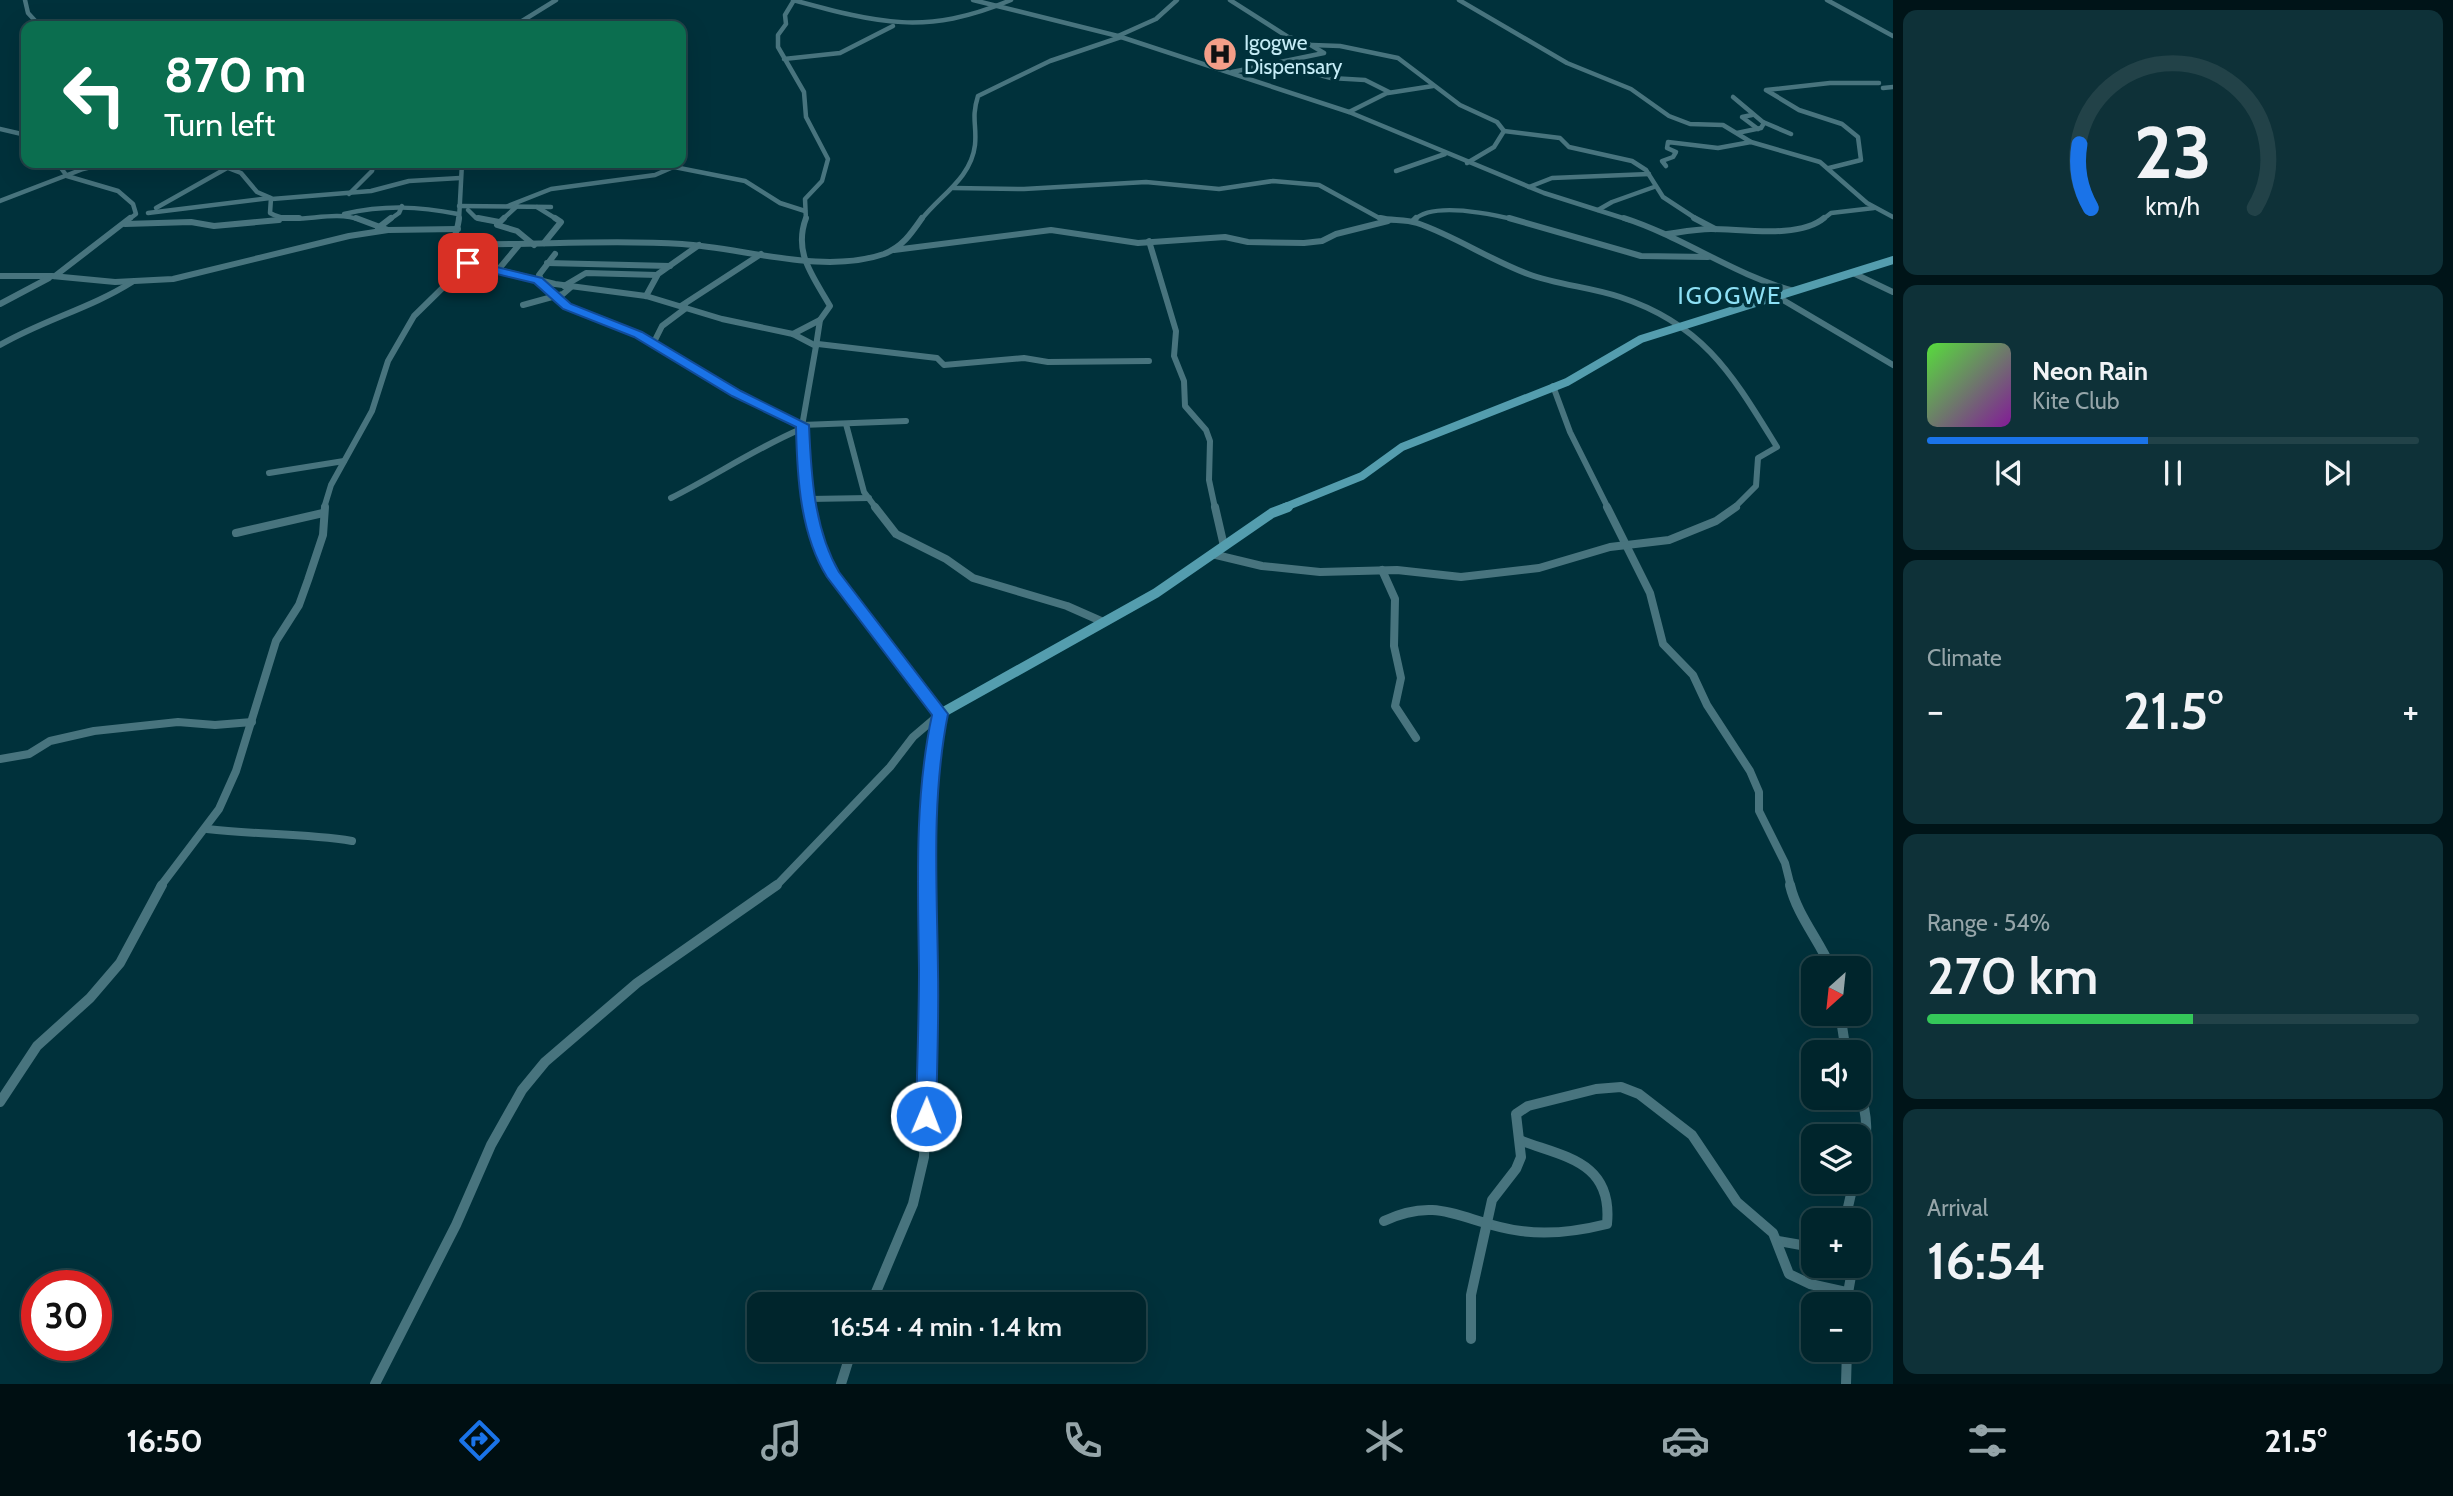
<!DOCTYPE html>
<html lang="en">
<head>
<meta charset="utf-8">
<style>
  body { margin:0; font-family:Cabin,sans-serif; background:#0e3138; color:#f1f3f6; height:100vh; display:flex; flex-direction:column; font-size:26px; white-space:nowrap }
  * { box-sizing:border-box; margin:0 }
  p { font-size:23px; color:#95a5a9 }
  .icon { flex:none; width:38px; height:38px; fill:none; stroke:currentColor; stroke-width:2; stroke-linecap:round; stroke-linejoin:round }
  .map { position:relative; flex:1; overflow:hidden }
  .panel { display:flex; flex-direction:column; gap:10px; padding:10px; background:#001418; width:560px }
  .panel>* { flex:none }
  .hud { position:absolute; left:21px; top:21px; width:665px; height:147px; border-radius:14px; box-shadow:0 7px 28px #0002,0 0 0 2px #224248; background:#0b6e4f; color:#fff; overflow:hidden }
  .needle { width:46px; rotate:207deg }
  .buttons { position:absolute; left:1801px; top:956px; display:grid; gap:14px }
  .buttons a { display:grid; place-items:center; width:70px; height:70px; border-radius:14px; background:#00252c; box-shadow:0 7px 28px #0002,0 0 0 2px #224248; font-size:35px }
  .speed { position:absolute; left:21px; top:1270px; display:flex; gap:14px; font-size:35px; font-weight:700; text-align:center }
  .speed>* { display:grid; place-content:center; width:91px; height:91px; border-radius:50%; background:#00252c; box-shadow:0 7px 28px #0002,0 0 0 2px #224248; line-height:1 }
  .speed .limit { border:10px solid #d22; background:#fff; color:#111 }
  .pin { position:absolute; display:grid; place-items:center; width:60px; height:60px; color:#fff; margin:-30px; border-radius:14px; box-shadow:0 4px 10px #0006 }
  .me { position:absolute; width:77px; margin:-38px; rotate:1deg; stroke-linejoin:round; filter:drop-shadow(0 0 5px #0008) }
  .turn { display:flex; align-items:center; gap:24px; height:147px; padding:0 28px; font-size:32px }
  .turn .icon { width:91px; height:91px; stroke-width:2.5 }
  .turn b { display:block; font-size:49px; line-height:60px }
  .big { font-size:52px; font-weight:600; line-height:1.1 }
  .panel .widget { flex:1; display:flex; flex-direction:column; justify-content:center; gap:10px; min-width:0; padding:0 24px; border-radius:14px; background:#0e3138 }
  .panel .dial { align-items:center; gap:0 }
  .dial svg { height:182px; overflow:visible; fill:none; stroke:#224248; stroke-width:7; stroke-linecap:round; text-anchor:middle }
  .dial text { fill:#f1f3f6; stroke:none }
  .song { display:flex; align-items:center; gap:21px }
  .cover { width:84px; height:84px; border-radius:10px; background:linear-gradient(135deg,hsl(110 70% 55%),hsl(290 70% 35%)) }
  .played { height:7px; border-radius:4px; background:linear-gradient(90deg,#1a73e8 45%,#224248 45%) }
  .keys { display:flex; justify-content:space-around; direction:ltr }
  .heat { display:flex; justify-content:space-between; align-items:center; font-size:38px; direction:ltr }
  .charge { height:10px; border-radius:5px; background:linear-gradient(90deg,#34c759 54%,#224248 0) }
  .trip { position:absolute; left:747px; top:1292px; width:399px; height:70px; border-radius:14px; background:#00252c; box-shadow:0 7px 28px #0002,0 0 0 2px #224248; font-weight:600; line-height:70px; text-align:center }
  .tab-bar { display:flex; height:112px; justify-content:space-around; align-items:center; background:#000f12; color:#95a5a9 }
  .tab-bar .icon { width:49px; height:49px }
  .tab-bar .on { color:#1a73e8 }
  .tab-bar b { font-size:32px; color:#f1f3f6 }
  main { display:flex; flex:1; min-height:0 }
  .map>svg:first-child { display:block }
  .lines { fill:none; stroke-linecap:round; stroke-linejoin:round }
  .minor-far3 { stroke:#48747e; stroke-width:4.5 }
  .minor-far2 { stroke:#48747e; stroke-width:6 }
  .minor-far1 { stroke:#48747e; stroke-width:8 }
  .minor { stroke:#48747e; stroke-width:10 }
  .secondary-far1 { stroke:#549dae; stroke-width:8 }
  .secondary { stroke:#549dae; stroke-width:10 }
  .route { fill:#1a73e8; stroke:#114b97; stroke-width:2 }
  .labels { text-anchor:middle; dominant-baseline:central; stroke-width:7; stroke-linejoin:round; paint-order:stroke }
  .far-poi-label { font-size:21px; fill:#c5ecf6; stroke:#00313b; text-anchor:start }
  .far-quarter-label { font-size:24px; letter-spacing:2px; fill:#8de0f5; stroke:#00313b }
</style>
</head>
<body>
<main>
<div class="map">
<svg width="1893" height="1384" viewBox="0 0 1893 1384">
  <rect width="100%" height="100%" fill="#00313b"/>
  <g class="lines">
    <!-- minor-far3 -->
    <g class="minor-far3">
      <polyline points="25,0 28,13 40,26"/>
      <path d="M793,0c85,23 133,36 218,0"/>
      <polyline points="794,0 785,15 786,24 778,35 778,47 804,92 806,117 828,159 822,181 805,199 806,220"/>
      <polyline points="973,0 1118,36 1349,112 1544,193 1629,220"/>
      <polyline points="1230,0 1288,37 1304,41 1324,53 1232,72"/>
      <polyline points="1459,0 1567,63 1631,89 1669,116 1690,124 1723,125 1751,142 1820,162 1867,203 1893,217"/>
      <polyline points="1827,0 1893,36"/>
      <polyline points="514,26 556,0"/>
      <polyline points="1118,36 1156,19 1177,0"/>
      <polyline points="1312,45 1340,46 1398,58 1460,105 1497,122 1504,131 1494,147 1467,163"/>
      <polyline points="784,59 840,53 893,26"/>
      <polyline points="1275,63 1331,78 1365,80 1389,92 1349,112"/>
      <polyline points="1883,88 1893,87"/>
      <polyline points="1388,93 1433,86"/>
      <polyline points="1733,97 1764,123 1761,128 1737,133"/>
      <polyline points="1752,115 1742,117 1758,129"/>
      <polyline points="1763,122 1791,134"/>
      <polyline points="0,129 26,135"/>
      <polyline points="1504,131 1560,138 1569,147 1632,161 1646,170 1663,197 1698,220"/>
      <polyline points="57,163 67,176 118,191 133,204 136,214 128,220"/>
      <path d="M215,163l26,10 16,19 14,6 -1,15c26,15 58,-5 91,7"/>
      <polyline points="654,163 745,181 780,203 805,211"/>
      <polyline points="462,164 515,163"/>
      <polyline points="1666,166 1662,161 1673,157 1676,152 1667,148 1668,142 1718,148 1751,142"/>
      <polyline points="1829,168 1861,160 1858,137 1842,124 1799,110 1766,90 1830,83 1879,83"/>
      <polyline points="1396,171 1445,154"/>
      <polyline points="1529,187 1552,178 1649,174"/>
      <polyline points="953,188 1024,189 1146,182 1219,189 1273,181 1319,185 1381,219 1394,220"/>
      <polyline points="349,194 372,171 374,163"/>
      <polyline points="272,199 371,191 409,181 460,178"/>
      <polyline points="0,201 83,169 108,163"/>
      <polyline points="459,206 551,207"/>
      <polyline points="508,206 551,189 655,175 671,168"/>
      <polyline points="537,207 558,220"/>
      <polyline points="156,208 227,168"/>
      <polyline points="468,210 476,218 488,220"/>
      <polyline points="1598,210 1612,202 1654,187"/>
      <polyline points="148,213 270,198"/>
      <path d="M344,214c40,-9 74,-8 114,0"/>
      <polyline points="389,220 399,213 402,206"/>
      <polyline points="459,220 462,163"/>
      <polyline points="502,220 517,206"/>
      <path d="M921,220c18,-24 50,-41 54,-75 2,-20 -4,-27 3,-49l72,-35 71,-24"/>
      <path d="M1414,220c19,-19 77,-6 102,0"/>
      <polyline points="1822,220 1831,213 1874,208"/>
    </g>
    <!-- minor-far2 -->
    <g class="minor-far2">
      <polyline points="279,218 299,218"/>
      <polyline points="356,218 388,230 458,229"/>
      <path d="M459,218c-1,16 -13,29 0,42l96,24 91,12 76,23 71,15 23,12 -15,86v34l8,42"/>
      <polyline points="478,218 499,222"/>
      <polyline points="504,218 497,225 517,231 534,245"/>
      <path d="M806,218c-13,35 7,58 24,88l-10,14 -4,26"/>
      <path d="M1380,218c11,3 25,1 37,5 38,13 73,37 111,51 30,11 62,13 92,23 85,28 113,79 157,150l-19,11 -2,28 -22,22"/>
      <polyline points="1509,218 1641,256 1708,257"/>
      <path d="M1624,218c59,19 110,57 170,73"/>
      <polyline points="1694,218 1715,229"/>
      <polyline points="1413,221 1416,218"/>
      <polyline points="125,224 191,222 214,226 279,220"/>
      <polyline points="378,228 391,218"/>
      <path d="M1667,234c14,-2 30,-5 44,-5 32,0 88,10 113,-11"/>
      <polyline points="1149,241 1176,331 1174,356 1184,381 1185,406 1206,430 1210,441 1209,480 1215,508"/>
      <polyline points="544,243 561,222 555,218"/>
      <path d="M452,244c77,2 153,-5 230,0 62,4 141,31 202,10 18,-7 27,-20 38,-36"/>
      <polyline points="894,250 1051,230 1138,243 1225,237 1248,242 1304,243 1322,241 1336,234 1388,221"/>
      <polyline points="547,263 670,266"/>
      <polyline points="498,270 518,246"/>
      <polyline points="1853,273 1893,292"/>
      <polyline points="0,276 52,276 115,282 173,279 349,236 388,230"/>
      <polyline points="55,276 130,218"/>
      <polyline points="538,281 567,307 638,335 736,393 802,425 906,421"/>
      <polyline points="542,282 539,275 555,254"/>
      <polyline points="564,286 586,273 657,275"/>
      <polyline points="646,296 658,274 699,245"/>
      <polyline points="1778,297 1893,365"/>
      <polyline points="0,304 49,278"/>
      <polyline points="523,305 563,294 571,287"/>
      <polyline points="681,306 761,254"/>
      <polyline points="793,334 820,320"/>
      <polyline points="653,344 662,326 686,308"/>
      <polyline points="818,344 937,358 944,365 1024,358 1048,362 1149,361"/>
      <path d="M0,345c43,-25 91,-37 132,-63"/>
      <polyline points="1553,386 1570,432 1608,508"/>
      <polyline points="846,424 864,492 876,508"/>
      <polyline points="269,473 344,461"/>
      <path d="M671,498c44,-22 85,-50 130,-69"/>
      <polyline points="809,499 869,498"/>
      <polyline points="324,508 331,485 372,411 388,361 414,316 468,263"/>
    </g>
    <!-- minor-far1 -->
    <g class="minor-far1">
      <polyline points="808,507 832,574 940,714 929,801 926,887"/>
      <polyline points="875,507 896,534 946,559 973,578 1067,606 1101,621"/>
      <polyline points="1215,507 1224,546"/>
      <polyline points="1607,507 1650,593 1663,644 1693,675 1707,705 1750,771 1759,792 1759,811 1785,863 1791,887"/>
      <polyline points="236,533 323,513"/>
      <polyline points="1212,554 1262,566 1320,572 1397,570 1461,577 1539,568 1610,547 1669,540 1716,521 1736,507"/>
      <polyline points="1382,570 1395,599 1394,646 1401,678 1395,706 1416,738"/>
      <polyline points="0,759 29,754 50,741 94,731 178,722 215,725 252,722"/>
      <path d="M207,829c49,6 97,4 145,12"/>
      <polyline points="160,887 219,809 236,771 276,641 299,605 308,580 323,535 325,507"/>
      <polyline points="775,887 890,767 913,737 940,714"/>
    </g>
    <!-- minor -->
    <g class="minor">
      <path d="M1790,885c7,30 29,55 41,83"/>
      <polyline points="1840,1013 1846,1052"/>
      <path d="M1858,1086c10,29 12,53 0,82"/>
      <polyline points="0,1102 37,1046 90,998 120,963 162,885"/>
      <polyline points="1845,1220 1854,1181"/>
      <path d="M1384,1221c57,-27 81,3 137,10 28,4 58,0 86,-7 6,-62 -42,-67 -85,-83"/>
      <polyline points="1778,1241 1801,1245 1813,1240"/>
      <polyline points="871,1304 913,1204 924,1157 927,1064 926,885"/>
      <polyline points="1846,1304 1853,1265"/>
      <polyline points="1471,1339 1471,1295 1492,1200 1516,1169 1521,1157 1516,1114 1528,1106 1596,1089 1621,1087 1639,1094 1692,1135 1737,1202 1773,1233 1789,1274 1810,1284 1846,1292"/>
      <polyline points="375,1384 456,1225 491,1145 522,1090 545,1062 637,983 777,885"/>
      <polyline points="841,1384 852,1349"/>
      <polyline points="1846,1384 1847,1349"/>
    </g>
    <!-- secondary-far1 -->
    <polyline class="secondary-far1" points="1283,508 1362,476 1402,447 1567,382 1641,339 1893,260"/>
    <!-- secondary -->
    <polyline class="secondary" points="940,714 1156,593 1272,513 1288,507"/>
  </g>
  <!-- route -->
  <path class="route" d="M468,260l74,18 29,26 71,28 99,59 68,34c2,49 5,104 30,147l109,142c-17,85 -11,171 -10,257 1,48 -1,97 -2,145l-3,6 -7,3 -7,-3 -3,-6c1,-48 3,-96 3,-145 -1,-85 -5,-172 13,-256l-105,-138c-27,-43 -30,-101 -31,-150l-64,-31 -98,-59 -71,-28 -29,-26 -70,-17v-5z"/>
  <!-- icons -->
  <defs>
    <g id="hospital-disc" transform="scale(1.75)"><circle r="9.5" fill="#f49e88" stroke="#00313b"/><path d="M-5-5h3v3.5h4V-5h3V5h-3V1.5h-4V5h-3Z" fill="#111"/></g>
  </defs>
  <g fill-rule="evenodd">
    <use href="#hospital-disc" x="1220" y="54"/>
  </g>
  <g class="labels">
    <!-- far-poi labels -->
    <g class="far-poi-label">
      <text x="1244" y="42">Igogwe<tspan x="1244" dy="24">Dispensary</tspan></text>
    </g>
    <!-- far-quarter labels -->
    <g class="far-quarter-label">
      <text x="1730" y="295">IGOGWE</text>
    </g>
  </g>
</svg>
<div class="buttons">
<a><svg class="needle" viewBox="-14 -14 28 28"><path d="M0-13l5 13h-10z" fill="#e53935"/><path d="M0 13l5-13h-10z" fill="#95a5a9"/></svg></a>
<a><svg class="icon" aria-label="sound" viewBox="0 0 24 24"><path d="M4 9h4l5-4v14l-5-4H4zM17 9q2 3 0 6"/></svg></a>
<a><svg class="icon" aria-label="layers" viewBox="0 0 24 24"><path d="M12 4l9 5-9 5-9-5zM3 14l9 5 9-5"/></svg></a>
<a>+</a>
<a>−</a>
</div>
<div class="speed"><div class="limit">30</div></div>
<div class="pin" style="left:468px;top:263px;background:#d93025"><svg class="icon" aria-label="arrive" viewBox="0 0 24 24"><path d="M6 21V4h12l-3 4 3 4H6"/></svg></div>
<svg class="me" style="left:926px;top:1116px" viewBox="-20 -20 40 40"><circle r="17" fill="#1a73e8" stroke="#fff" stroke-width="3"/><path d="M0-11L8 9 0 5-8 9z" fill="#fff"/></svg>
<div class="trip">16:54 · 4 min · 1.4 km</div>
<div class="hud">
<div class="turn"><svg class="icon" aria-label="left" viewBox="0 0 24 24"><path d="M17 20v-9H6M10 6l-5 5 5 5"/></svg><div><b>870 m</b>Turn left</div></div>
</div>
</div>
<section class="panel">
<div class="widget dial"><svg viewBox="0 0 100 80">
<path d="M14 69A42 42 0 1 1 86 69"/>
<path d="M14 69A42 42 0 0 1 9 41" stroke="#1a73e8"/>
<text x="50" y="56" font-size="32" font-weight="700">23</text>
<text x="50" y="72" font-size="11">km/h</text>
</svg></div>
<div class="widget">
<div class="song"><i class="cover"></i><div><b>Neon Rain</b><p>Kite Club</p></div></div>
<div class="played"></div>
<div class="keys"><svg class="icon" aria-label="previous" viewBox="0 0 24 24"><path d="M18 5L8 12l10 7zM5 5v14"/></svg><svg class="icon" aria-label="pause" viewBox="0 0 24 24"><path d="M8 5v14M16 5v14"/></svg><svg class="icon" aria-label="next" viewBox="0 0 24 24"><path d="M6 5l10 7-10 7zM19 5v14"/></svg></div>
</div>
<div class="widget"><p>Climate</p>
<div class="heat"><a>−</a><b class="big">21.5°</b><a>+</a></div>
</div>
<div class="widget"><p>Range · 54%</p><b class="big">270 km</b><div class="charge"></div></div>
<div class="widget"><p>Arrival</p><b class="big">16:54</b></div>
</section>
</main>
<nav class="tab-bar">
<b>16:50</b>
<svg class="icon on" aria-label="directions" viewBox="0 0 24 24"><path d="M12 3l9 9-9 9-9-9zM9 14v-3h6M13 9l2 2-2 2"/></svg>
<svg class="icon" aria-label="music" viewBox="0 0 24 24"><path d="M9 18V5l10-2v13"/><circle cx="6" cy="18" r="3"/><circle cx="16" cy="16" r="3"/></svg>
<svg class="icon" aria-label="phone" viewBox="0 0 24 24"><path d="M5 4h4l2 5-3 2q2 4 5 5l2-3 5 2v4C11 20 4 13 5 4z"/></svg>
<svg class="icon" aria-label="climate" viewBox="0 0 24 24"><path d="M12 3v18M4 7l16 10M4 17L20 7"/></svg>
<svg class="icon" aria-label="car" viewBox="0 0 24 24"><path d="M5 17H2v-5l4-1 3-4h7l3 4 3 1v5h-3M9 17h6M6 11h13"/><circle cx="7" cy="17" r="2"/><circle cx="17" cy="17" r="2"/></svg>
<svg class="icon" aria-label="filters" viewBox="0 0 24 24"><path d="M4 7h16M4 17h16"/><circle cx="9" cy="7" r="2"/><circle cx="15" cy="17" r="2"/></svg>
<b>21.5°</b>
</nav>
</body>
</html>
